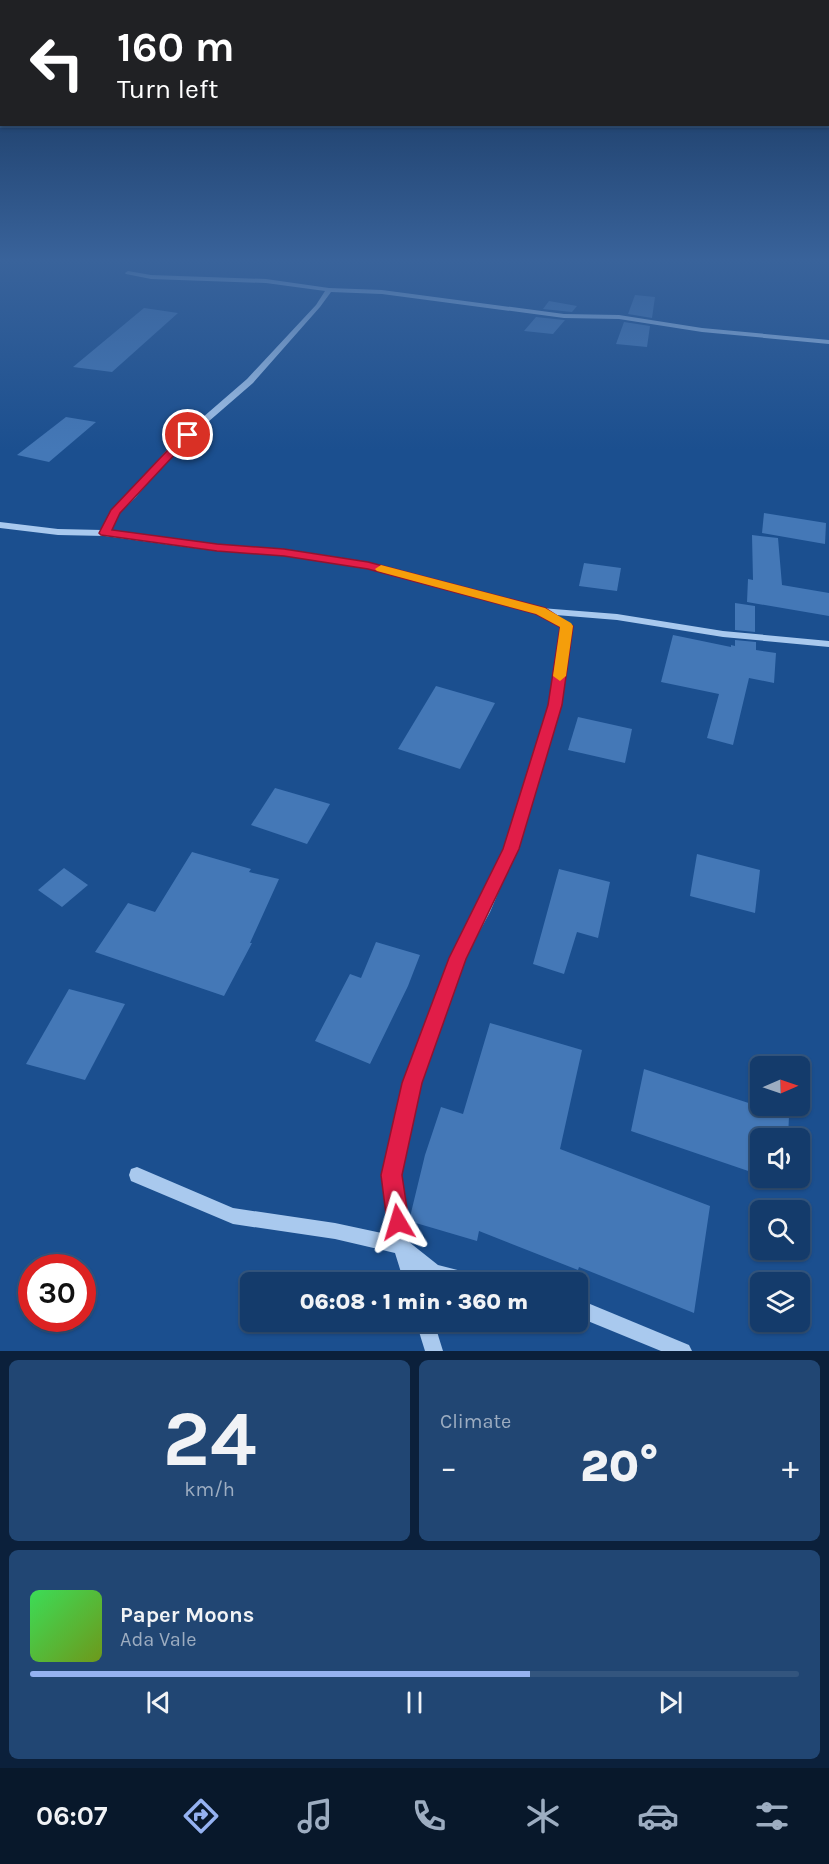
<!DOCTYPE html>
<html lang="en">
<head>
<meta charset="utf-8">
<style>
  body { margin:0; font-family:Karla,sans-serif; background:#214673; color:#f1f3f6; height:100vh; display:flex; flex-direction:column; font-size:22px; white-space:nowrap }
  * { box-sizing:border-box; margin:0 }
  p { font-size:20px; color:#9dadc1 }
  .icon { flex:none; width:33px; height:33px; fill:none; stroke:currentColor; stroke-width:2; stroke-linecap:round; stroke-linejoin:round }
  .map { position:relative; height:1351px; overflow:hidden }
  .side { display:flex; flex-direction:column; gap:9px; padding:9px; background:#0b203b; flex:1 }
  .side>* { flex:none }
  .banner { position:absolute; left:0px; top:0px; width:830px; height:126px; box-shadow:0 2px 4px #0004,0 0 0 2px #33557e; background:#202124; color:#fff; overflow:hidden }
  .needle { width:39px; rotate:88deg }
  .tools { position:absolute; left:750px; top:1056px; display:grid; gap:12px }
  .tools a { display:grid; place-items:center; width:60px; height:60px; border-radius:9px; background:#143b6b; box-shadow:0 2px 4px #0004,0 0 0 2px #33557e; font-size:30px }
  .speed { position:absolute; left:18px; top:1254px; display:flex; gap:12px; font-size:30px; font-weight:700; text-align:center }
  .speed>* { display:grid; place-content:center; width:78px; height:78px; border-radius:50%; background:#143b6b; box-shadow:0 2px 4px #0004,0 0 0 2px #33557e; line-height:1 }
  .speed .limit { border:9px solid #d22; background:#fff; color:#111 }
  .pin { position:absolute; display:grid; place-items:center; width:51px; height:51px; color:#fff; margin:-26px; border:3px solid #fff; border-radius:50%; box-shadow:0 2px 6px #0007 }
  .me { position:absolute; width:66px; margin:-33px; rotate:353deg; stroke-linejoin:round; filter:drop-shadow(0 0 4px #0008) }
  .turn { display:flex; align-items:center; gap:21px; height:126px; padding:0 18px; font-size:27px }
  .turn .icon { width:78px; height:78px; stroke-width:2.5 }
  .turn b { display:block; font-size:42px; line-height:51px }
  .big { font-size:45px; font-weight:800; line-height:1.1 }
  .side .widget { flex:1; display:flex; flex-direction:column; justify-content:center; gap:9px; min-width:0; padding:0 21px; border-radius:9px; background:#214673 }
  .side .dial { align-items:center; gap:0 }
  .dial b { font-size:78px; line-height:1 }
  .song { display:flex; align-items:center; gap:18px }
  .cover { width:72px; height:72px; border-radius:9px; background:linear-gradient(135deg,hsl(130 70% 55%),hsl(80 70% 35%)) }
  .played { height:6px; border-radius:3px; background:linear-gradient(90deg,#95b2f1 65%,#33557e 65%) }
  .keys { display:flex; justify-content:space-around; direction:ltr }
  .heat { display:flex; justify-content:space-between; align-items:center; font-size:33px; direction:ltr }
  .side .tiles { flex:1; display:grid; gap:9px; grid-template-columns:1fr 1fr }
  .widget:last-child { grid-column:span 2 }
  .trip { position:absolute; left:240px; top:1272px; width:348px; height:60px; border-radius:9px; background:#143b6b; box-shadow:0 2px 4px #0004,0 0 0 2px #33557e; font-weight:800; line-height:60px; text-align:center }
  .tab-bar { display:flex; height:96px; justify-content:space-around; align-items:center; background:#08182b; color:#9dadc1 }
  .tab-bar .icon { width:42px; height:42px }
  .tab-bar .active { color:#95b2f1 }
  .tab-bar b { font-size:27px; color:#f1f3f6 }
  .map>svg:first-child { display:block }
  .building { fill:#4478b7 }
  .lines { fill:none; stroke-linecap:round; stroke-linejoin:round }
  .minor { fill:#a9c9ee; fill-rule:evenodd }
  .route { fill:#e11d48; stroke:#92132f; stroke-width:1.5 }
  .slow { fill:#f59e0b }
</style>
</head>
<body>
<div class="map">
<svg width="829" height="1351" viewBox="0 0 829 1351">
  <rect width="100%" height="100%" fill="#1b4f8f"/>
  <!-- building -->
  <g class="building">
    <polygon points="635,295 655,297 652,318 628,314"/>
    <polygon points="549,301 577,306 572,312 543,309"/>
    <polygon points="144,308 178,313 112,372 73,367"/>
    <polygon points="536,317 564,320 565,320 553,334 524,331"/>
    <polygon points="624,322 650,326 647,347 616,344"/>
    <polygon points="66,417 96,422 49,462 17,455"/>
    <polygon points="764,513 826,523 825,544 762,533"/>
    <polygon points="752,535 778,538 782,585 829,593 829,616 747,602 748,579 753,580"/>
    <polygon points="584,563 621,568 617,591 579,586"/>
    <polygon points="735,603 755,606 755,632 735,630"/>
    <polygon points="673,635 731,647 731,645 735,646 735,640 756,642 756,650 776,653 774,683 749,678 733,745 707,738 719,694 661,682"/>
    <polygon points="436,686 495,703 460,769 398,749"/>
    <polygon points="578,717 632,729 625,763 568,750"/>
    <polygon points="275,788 330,804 307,844 251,825"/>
    <polygon points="192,852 251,869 249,872 279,879 250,943 252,943 224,996 95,952 128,903 155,912"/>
    <polygon points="697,854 760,870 755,913 690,896"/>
    <polygon points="64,868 88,885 62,907 38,890"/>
    <polygon points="559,869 610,882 598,938 577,932 564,974 533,964"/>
    <polygon points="376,942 420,955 408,986 370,1064 315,1041 350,974 361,978"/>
    <polygon points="69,989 125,1004 85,1080 26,1064"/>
    <polygon points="490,1023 582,1050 560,1149 710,1206 694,1313 579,1267 578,1270 479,1231 477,1241 409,1221 425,1155 441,1107 463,1114"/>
    <polygon points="644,1069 789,1116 788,1138 760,1138 760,1175 631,1131"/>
  </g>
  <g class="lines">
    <!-- minor -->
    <g class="minor">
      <polygon points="128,271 151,275 266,279 329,288 382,290 564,314 619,315 702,328 829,340 829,344 702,332 619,319 564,318 382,294 331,292 320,307 253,383 178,448 135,498 119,513 110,531 217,545 284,549 368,562 541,608 617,614 723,631 829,641 829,647 723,637 617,620 556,615 572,626 560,705 517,849 490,912 464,960 420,1083 400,1175 409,1242 438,1265 481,1276 484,1282 438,1282 428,1279 418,1271 422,1282 404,1282 395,1253 335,1239 233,1224 131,1181 129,1175 131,1169 137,1167 233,1208 335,1223 391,1235 384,1175 404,1083 451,958 477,910 505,849 550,705 562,627 539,614 367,568 284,555 217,551 105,536 58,535 0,528 0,522 58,529 102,530 112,510 129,494 172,444 247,379 316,305 325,291 266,283 151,279 126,274 125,273"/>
      <polygon points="578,1299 689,1345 692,1351 661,1351 578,1317"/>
      <polygon points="416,1322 434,1322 443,1351 425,1351"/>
    </g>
  </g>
  <!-- sky -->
  <linearGradient id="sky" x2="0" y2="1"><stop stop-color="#0f2b4f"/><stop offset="0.58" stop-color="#39639b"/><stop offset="1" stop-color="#39639b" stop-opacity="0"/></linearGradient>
  <rect width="829" height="450" fill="url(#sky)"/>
  <!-- route -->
  <polygon class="route" points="188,432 193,435 191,437 120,513 112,530 217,544 284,549 368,562 545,608 573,626 562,705 519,849 466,959 422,1083 402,1175 409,1222 405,1230 398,1233 390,1230 387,1222 381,1175 402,1083 449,958 503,849 548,705 560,627 536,614 368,569 284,556 217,551 101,535 99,533 111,510 184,433"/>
  <!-- slow -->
  <polygon class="slow" points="381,565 545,608 571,623 573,626 566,676 560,681 553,676 560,627 536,614 377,571 375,569"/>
</svg>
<div class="tools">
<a><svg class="needle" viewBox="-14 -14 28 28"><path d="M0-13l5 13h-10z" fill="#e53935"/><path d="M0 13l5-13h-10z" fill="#9dadc1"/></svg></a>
<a><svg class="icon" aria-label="sound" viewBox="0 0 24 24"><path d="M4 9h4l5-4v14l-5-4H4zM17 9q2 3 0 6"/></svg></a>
<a><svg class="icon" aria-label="search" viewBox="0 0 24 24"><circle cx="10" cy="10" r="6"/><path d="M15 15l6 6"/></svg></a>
<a><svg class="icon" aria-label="layers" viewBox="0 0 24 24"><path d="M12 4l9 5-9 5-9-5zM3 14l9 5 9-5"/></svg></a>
</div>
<div class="speed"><div class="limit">30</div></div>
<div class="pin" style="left:188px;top:435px;background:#d93025"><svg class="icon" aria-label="arrive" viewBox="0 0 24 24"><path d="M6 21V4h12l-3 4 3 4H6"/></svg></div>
<svg class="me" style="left:398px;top:1222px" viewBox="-20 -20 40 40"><path d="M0-17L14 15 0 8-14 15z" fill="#e11d48" stroke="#fff" stroke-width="4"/></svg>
<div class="trip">06:08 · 1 min · 360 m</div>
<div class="banner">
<div class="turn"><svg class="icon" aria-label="left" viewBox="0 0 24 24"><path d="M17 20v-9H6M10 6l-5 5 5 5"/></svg><div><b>160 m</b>Turn left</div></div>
</div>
</div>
<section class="side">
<div class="tiles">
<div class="widget dial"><b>24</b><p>km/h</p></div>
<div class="widget"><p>Climate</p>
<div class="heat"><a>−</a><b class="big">20°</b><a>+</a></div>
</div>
<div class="widget">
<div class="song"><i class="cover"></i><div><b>Paper Moons</b><p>Ada Vale</p></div></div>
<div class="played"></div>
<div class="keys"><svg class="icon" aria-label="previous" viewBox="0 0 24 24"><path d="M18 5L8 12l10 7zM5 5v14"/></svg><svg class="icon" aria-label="pause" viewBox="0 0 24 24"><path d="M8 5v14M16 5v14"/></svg><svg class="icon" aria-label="next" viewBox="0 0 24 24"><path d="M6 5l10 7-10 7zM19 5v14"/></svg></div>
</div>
</div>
</section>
<nav class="tab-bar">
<b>06:07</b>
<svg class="icon active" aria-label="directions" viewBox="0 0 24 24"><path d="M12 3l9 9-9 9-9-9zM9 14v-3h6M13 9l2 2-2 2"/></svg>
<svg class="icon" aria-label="music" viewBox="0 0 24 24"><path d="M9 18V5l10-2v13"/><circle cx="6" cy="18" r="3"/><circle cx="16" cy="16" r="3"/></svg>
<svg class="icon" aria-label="phone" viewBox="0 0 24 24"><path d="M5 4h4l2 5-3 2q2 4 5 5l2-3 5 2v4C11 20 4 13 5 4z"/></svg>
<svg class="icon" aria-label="climate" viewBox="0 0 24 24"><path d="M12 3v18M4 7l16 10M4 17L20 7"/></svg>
<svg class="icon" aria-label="car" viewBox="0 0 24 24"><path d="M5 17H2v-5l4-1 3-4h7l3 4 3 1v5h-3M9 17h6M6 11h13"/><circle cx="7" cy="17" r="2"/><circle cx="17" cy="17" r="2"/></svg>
<svg class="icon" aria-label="filters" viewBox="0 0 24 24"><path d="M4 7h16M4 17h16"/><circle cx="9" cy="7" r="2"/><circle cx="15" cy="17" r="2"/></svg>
</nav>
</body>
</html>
